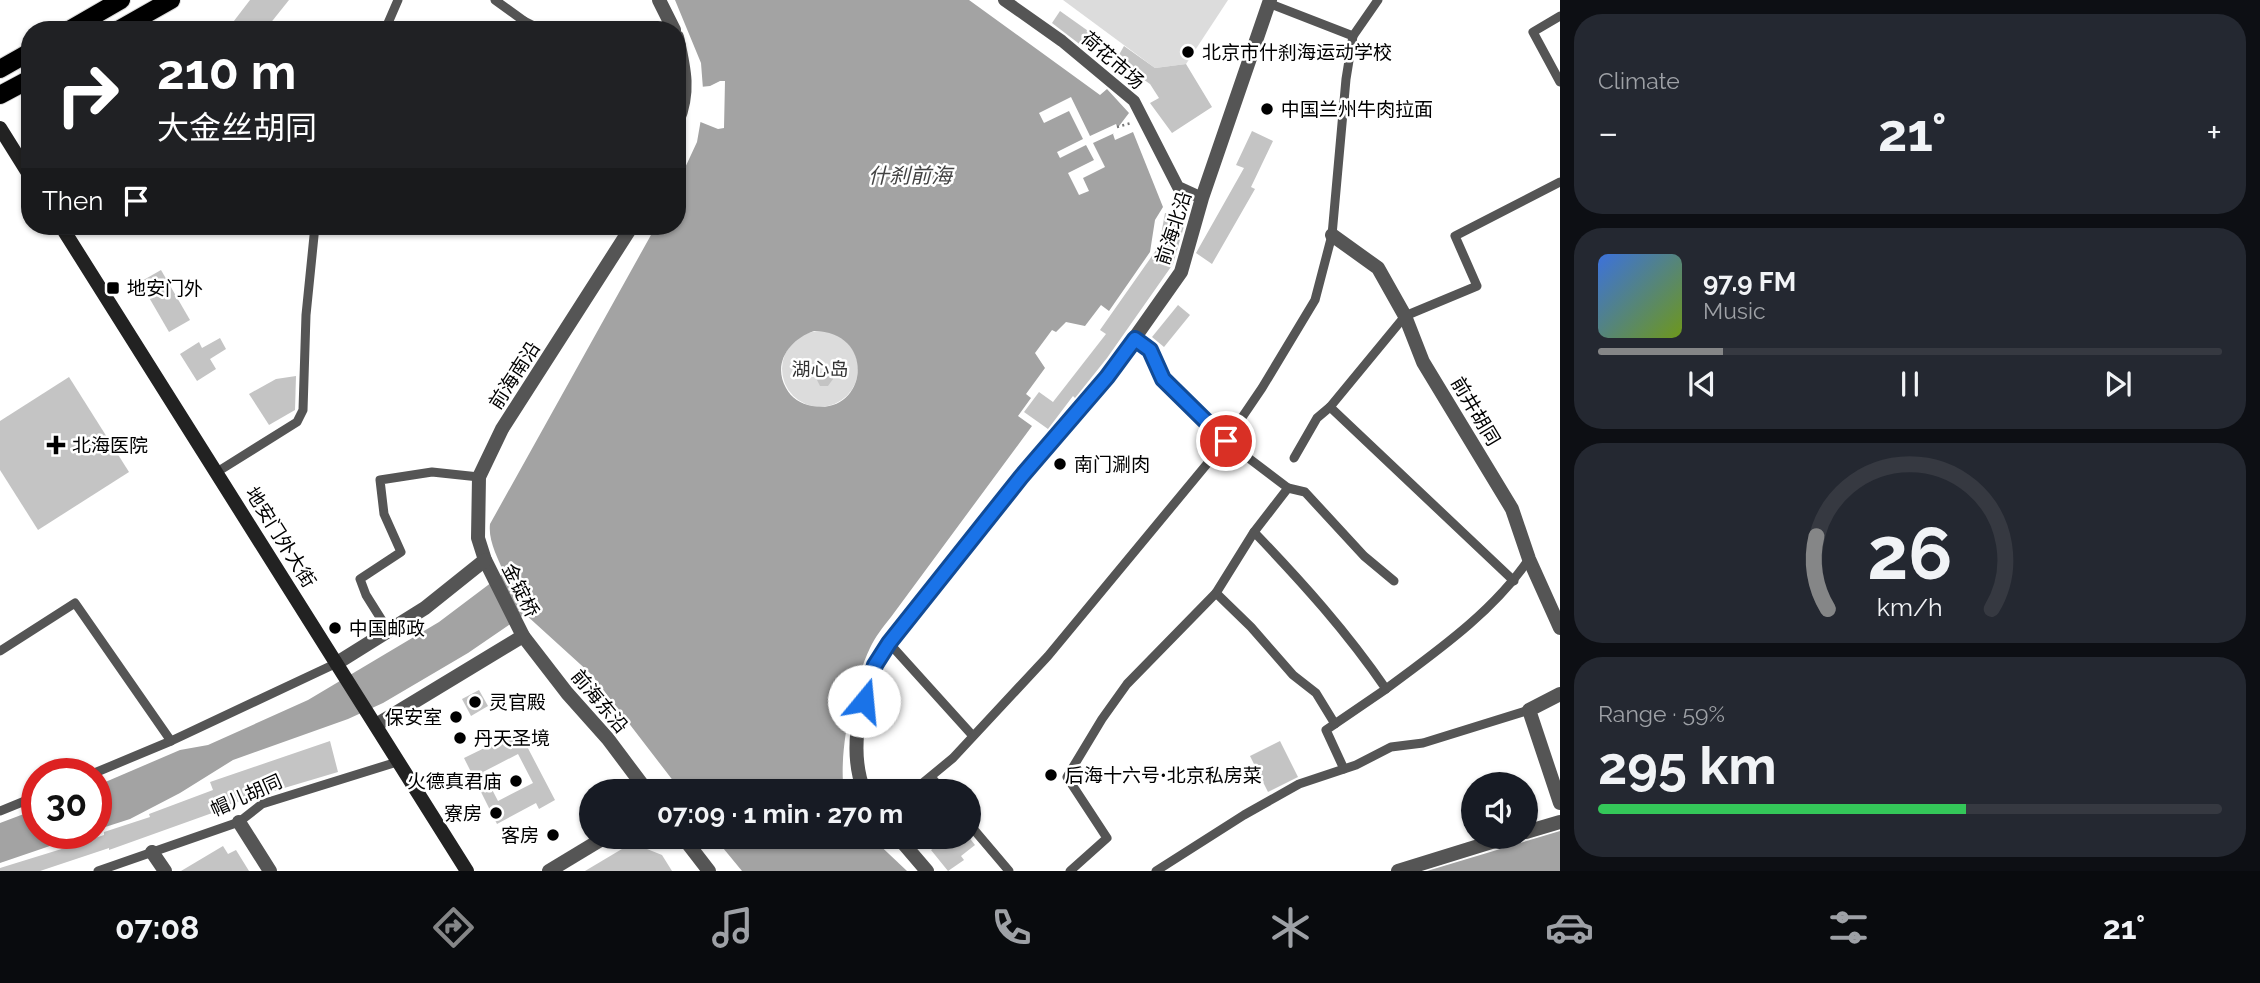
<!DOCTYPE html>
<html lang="en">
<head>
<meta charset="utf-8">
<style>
  body { margin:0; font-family:Raleway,"Noto Sans SC",sans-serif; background:#242831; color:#f1f3f6; height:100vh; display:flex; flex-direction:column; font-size:26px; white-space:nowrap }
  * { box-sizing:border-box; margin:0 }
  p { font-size:23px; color:#9ea1a6 }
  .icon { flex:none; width:38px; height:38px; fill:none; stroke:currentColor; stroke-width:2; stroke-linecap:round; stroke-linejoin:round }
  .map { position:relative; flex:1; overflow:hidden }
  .drawer { display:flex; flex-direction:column; gap:14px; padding:14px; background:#0d0f14; width:700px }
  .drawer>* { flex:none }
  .top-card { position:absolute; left:21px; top:21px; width:665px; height:214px; border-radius:28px; box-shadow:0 2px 5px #0004; background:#202124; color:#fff; overflow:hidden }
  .tools { position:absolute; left:1461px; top:772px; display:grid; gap:14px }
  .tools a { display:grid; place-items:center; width:77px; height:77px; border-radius:50%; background:#171b24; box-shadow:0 2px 5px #0004; font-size:35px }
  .speed { position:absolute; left:21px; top:758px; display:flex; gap:14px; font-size:35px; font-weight:700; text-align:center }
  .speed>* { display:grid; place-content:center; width:91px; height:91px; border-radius:50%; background:#171b24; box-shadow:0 2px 5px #0004; line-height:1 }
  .speed .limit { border:10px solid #d22; background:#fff; color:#111 }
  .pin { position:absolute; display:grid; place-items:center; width:60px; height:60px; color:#fff; margin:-30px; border:4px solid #fff; border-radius:50%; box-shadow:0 2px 7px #0007 }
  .me { position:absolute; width:77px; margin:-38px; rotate:17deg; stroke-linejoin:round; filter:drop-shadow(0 0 5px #0008) }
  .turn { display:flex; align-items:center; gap:24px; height:147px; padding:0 21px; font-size:32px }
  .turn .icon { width:91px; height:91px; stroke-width:2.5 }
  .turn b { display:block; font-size:49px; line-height:60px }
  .then { display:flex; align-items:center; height:66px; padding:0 21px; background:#0003; gap:14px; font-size:26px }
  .big { font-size:52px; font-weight:700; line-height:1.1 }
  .drawer .card { flex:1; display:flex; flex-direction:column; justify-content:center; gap:10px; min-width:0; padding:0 24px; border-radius:28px; background:#242831 }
  .drawer .dial { align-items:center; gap:0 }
  .dial svg { height:182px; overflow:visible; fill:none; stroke:#363941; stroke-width:7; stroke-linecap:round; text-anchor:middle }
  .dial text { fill:#f1f3f6; stroke:none }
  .song { display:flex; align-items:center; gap:21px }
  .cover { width:84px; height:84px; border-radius:10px; background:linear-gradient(135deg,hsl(220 70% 55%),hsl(80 70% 35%)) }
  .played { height:7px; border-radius:4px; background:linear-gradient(90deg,#858687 20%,#363941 20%) }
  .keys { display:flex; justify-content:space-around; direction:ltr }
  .heat { display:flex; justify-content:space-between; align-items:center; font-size:38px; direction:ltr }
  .charge { height:10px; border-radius:5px; background:linear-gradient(90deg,#34c759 59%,#363941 0) }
  .trip { position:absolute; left:579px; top:779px; width:402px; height:70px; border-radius:35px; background:#171b24; box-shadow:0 2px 5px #0004; font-weight:700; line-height:70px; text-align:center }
  .dock { display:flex; height:112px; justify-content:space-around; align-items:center; background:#090b0e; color:#9ea1a6 }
  .dock .icon { width:49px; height:49px }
  .dock .selected { color:#858687 }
  .dock b { font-size:32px; color:#f1f3f6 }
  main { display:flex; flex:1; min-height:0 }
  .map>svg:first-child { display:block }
  .green { fill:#dcdcdc }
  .water { fill:#a3a3a3; fill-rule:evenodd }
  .pier { fill:#fff }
  .building { fill:#c4c4c4; fill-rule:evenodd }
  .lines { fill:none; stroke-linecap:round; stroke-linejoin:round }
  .primary-casing { stroke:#dbdbdb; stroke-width:20 }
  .path { stroke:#777; stroke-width:2.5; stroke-dasharray:2 3.5; stroke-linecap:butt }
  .service { stroke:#555; stroke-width:9 }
  .pedestrian { stroke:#555; stroke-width:12 }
  .minor { stroke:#555; stroke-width:14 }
  .secondary { stroke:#222; stroke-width:14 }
  .primary { stroke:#000; stroke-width:18 }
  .route-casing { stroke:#114b97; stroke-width:18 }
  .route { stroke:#1a73e8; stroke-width:12 }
  .poi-dot { fill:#000; stroke:#fff; stroke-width:2.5 }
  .labels { text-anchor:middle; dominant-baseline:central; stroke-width:5; stroke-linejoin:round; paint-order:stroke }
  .poi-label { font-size:19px; fill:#000; stroke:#fff; text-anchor:start }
  .street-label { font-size:19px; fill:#000; stroke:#fff }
  .park-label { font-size:19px; fill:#333; stroke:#fff }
  .water-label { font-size:21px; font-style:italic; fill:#444; stroke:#fff }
</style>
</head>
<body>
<main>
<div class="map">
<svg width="1560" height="871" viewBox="0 0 1560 871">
  <rect width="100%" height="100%" fill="#fff"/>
  <!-- green -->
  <g class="green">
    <polygon points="1063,0 1228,0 1186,64 1155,68"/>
    <circle cx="820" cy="369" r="38"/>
  </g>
  <!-- water -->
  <g class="water">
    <path d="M675,0h294l131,95 7,-6 22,24 -16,21 2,6 18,-8 30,75 -8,13 -5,32 -41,59 -8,-6 -16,21 -19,-4 -10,10 -4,-2 -17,23 10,15 -19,26 5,4 -13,18 14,10 -141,191c-8,10 -16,20 -21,31 -17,36 -32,105 -26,143h-163l-90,-117 -66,-60 -57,39 -85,50 -35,16 -115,41 -53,33 -50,26 -34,11v-44l84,-36 28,-5 100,-45 131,-78 65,-49c-6,-15 -16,-32 -14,-49l166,-298h21v-41l20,-43 7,-40 -3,-39zM814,331c64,1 53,85 -2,75 -11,-2 -21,-8 -26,-18 -14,-25 4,-49 28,-57z"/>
    <polygon points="37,809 37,833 88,833 0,863 0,823"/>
    <polygon points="1560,831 1560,871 1427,871"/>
    <polygon points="714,837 871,837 907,871 742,871"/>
  </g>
  <!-- pier -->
  <g class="pier">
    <polygon points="720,81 725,81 724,128 718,129 698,121 700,87 710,86"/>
    <polygon points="1071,97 1090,136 1116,124 1119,131 1093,143 1105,167 1083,178 1089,191 1079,195 1068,173 1094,160 1086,145 1060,158 1057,152 1083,139 1069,111 1044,123 1039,113"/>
  </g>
  <!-- building -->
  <g class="building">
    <polygon points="250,0 289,0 265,30 227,30"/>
    <polygon points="1060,11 1091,33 1082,46 1052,23"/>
    <polygon points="1124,46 1155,68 1186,64 1212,107 1172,133 1150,103 1159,98 1150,84 1116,60"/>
    <polygon points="1252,131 1273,141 1251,187 1255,189 1212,264 1196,253 1244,168 1236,165"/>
    <polygon points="1165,213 1187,216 1173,264 1107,358 1075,398 1073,396 1048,429 1024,412 1039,392 1053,402 1106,334 1100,330 1159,246"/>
    <polygon points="161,270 190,320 169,332 140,282"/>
    <polygon points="1178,305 1190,315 1164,347 1152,337"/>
    <polygon points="220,338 226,349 210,359 216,369 197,381 180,354 199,342 202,348"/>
    <polygon points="821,371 829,372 833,379 828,386 820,386 816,378"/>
    <polygon points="296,376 295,410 269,425 249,394 276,379"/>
    <polygon points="69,377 129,472 38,530 0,470 0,421"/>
    <polygon points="479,690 488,706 471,716 462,699"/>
    <path d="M519,731l36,69 -16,9 -3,-6 -39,21 -33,-66zM518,754l15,29 -35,18 -15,-29z"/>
    <polygon points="330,741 338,772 214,809 215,812 109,850 109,848 40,871 0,871 0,868 68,847 104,835 104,832 150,817 149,814 213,790 210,782"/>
    <polygon points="1280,741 1298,777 1268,792 1250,756"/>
    <polygon points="949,836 968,836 975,845 961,856 964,860 948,871 931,850"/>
    <polygon points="632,843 662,855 672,871 585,871"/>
    <polygon points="223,846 228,854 236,850 249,871 181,871"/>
  </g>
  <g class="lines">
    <!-- primary casing -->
    <g class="primary-casing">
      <g id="primary">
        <polyline points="69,30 121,0"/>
        <polyline points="118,30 171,0"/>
        <polyline points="0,69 30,52"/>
        <polyline points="0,95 30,79"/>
      </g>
    </g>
    <!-- path -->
    <polyline class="path" points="1117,127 1131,123"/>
    <!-- service -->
    <g class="service">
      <polyline points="495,0 524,21"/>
      <polyline points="1268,3 1353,36"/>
      <polyline points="1560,16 1533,32 1560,82"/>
      <polyline points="385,30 398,0"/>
      <polyline points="519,30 524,21 542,30"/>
      <polyline points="1294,458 1317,418 1330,407"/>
      <polyline points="217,472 297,422 303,410 306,315 315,226"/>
      <polyline points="1288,488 1305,492 1364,556 1394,581"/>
      <path d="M1254,532c48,50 93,100 132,157l-60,41 18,39"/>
      <polyline points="1514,581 1330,407 1405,316 1477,286 1455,236 1560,182"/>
      <polyline points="1216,593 1251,627 1293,675 1316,693 1335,724"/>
      <polyline points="388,630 366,595 360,579 401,552 384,514 380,480 432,472 479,477"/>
      <polyline points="889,643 973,736"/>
      <polyline points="0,651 75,603 171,741"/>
      <path d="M1386,689c51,-38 107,-77 143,-130"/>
      <polyline points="92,774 171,741 337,663"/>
      <polyline points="931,777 943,791"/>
      <polyline points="913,791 953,758 1048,656 1226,441 1262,388 1315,300 1332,235 1346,79 1353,36 1378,0"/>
      <polyline points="0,811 37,796"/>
      <polyline points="970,825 1009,871"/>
      <polyline points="98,871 239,822 262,804 397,762"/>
      <polyline points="1070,871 1107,838 1067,777 1102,719 1127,684 1216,593 1254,532 1288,488 1226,441 1163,379 1150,350 1135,339"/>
      <polyline points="1156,871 1244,815 1299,784 1356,765 1391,747 1423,743 1529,710"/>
    </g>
    <!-- pedestrian -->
    <polyline class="pedestrian" points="1004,0 1062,41 1134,101 1178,187 1202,198"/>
    <!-- minor -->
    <g class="minor">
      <polyline points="659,0 674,30"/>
      <path d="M677,37c7,31 13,55 0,85"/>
      <polyline points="632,226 502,429 479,477 478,538 485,560 523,636 567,693 608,739 647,791"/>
      <polyline points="1332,235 1378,268 1405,316 1423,362 1512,509 1529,559 1560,628"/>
      <polyline points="337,663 425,608 485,560"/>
      <polyline points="1560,694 1529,710 1560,803"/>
      <polyline points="376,725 523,636"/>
      <path d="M864,791c-18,-47 -1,-107 25,-148l132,-166 86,-100 74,-105 21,-74 68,-198"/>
      <polyline points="239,822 270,871"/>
      <polyline points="1526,832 1560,822"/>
      <polyline points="682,836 709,871"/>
      <polyline points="897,836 927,871"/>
      <polyline points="152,852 165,871"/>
      <polyline points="549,871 607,836"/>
      <polyline points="1398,871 1511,836"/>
    </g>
    <!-- secondary -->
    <g class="secondary">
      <polyline points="0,128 30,176"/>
      <polyline points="61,226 467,871"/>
    </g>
    <!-- primary -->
    <use href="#primary" class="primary"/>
  </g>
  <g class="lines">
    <!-- route casing -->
    <g class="route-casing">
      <polyline id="route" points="864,701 875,665 889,643 1021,477 1107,377 1135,339 1150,350 1163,379 1226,441"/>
    </g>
    <!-- route -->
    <use href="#route" class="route"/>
  </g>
  <!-- markers -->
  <g class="poi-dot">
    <circle cx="1188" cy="52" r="7"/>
    <circle cx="1267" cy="109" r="7"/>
    <rect x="106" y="281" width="14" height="14" rx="3.5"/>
    <path d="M52.5 434.5h7v7h7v7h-7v7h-7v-7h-7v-7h7z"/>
    <circle cx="1060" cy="464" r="7"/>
    <circle cx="335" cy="628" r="7"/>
    <circle cx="475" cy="702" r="7"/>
    <circle cx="456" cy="717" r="7"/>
    <circle cx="460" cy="738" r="7"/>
    <circle cx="1051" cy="775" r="7"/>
    <circle cx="516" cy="781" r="7"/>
    <circle cx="496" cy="813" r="7"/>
    <circle cx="553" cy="835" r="7"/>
  </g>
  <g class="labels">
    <!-- poi labels -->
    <g class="poi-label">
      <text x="1202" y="52">北京市什刹海运动学校</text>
      <text x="1281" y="109">中国兰州牛肉拉面</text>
      <text x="127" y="288">地安门外</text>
      <text x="72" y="445">北海医院</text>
      <text x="1074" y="464">南门涮肉</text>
      <text x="349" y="628">中国邮政</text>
      <text x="489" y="702">灵官殿</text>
      <text x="442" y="717" text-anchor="end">保安室</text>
      <text x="474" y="738">丹天圣境</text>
      <text x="1065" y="775">后海十六号•北京私房菜</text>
      <text x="502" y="781" text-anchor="end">火德真君庙</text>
      <text x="482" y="813" text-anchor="end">寮房</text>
      <text x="539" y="835" text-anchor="end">客房</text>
    </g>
    <!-- street labels -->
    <g class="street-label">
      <text transform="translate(1113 60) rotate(41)">荷花市场</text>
      <text transform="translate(1173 228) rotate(-72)">前海北沿</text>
      <text transform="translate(514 375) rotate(-57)">前海南沿</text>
      <text transform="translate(1476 411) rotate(59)">前井胡同</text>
      <text transform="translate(281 537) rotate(58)">地安门外大街</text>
      <text transform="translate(521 590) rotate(63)">金锭桥</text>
      <text transform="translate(600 701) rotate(50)">前海东沿</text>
      <text transform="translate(246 795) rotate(-24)">帽儿胡同</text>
    </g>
    <!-- park labels -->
    <g class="park-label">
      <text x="820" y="369">湖心岛</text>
    </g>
    <!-- water labels -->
    <g class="water-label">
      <text x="910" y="175">什刹前海</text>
    </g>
  </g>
</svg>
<div class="tools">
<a><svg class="icon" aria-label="sound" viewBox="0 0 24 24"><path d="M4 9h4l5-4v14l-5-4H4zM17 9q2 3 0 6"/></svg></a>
</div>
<div class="speed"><div class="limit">30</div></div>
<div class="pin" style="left:1226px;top:441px;background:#d93025"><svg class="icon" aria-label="arrive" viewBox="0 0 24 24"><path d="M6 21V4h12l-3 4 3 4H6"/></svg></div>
<svg class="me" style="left:864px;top:701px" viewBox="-20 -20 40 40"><circle r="19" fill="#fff"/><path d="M0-13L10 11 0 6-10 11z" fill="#1a73e8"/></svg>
<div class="trip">07:09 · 1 min · 270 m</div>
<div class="top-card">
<div class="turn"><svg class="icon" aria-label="right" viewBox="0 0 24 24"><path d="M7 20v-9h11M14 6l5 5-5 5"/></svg><div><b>210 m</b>大金丝胡同</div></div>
<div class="then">Then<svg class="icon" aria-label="arrive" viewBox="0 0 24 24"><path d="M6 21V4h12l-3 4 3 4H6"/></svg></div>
</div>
</div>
<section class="drawer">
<div class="card"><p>Climate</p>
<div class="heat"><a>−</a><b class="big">21°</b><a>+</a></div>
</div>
<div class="card">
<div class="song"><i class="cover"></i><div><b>97.9 FM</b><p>Music</p></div></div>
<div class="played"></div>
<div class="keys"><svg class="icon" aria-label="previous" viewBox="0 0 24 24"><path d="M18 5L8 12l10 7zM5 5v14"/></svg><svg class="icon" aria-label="pause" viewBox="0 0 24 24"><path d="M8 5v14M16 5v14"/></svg><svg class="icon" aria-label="next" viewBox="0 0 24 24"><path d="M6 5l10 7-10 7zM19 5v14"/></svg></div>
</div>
<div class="card dial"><svg viewBox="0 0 100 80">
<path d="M14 69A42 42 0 1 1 86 69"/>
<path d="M14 69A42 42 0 0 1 9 37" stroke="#858687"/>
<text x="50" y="56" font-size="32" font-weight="700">26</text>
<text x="50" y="72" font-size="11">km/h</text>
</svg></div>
<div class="card"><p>Range · 59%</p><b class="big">295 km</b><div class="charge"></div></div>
</section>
</main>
<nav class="dock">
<b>07:08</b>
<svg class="icon selected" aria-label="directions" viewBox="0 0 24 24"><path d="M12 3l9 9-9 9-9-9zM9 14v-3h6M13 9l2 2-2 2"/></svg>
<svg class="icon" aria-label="music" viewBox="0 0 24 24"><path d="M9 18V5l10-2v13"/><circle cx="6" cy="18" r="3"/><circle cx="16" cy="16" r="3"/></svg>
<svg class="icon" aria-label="phone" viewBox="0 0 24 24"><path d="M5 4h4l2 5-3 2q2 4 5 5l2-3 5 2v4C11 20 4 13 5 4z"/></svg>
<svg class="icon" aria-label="climate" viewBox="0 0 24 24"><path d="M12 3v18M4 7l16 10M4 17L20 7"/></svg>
<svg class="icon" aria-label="car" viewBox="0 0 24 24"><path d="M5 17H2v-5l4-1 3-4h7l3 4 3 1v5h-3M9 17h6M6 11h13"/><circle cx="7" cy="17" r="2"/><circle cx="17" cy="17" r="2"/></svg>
<svg class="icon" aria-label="filters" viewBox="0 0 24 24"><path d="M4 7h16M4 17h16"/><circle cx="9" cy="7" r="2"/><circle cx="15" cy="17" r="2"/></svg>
<b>21°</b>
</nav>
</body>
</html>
